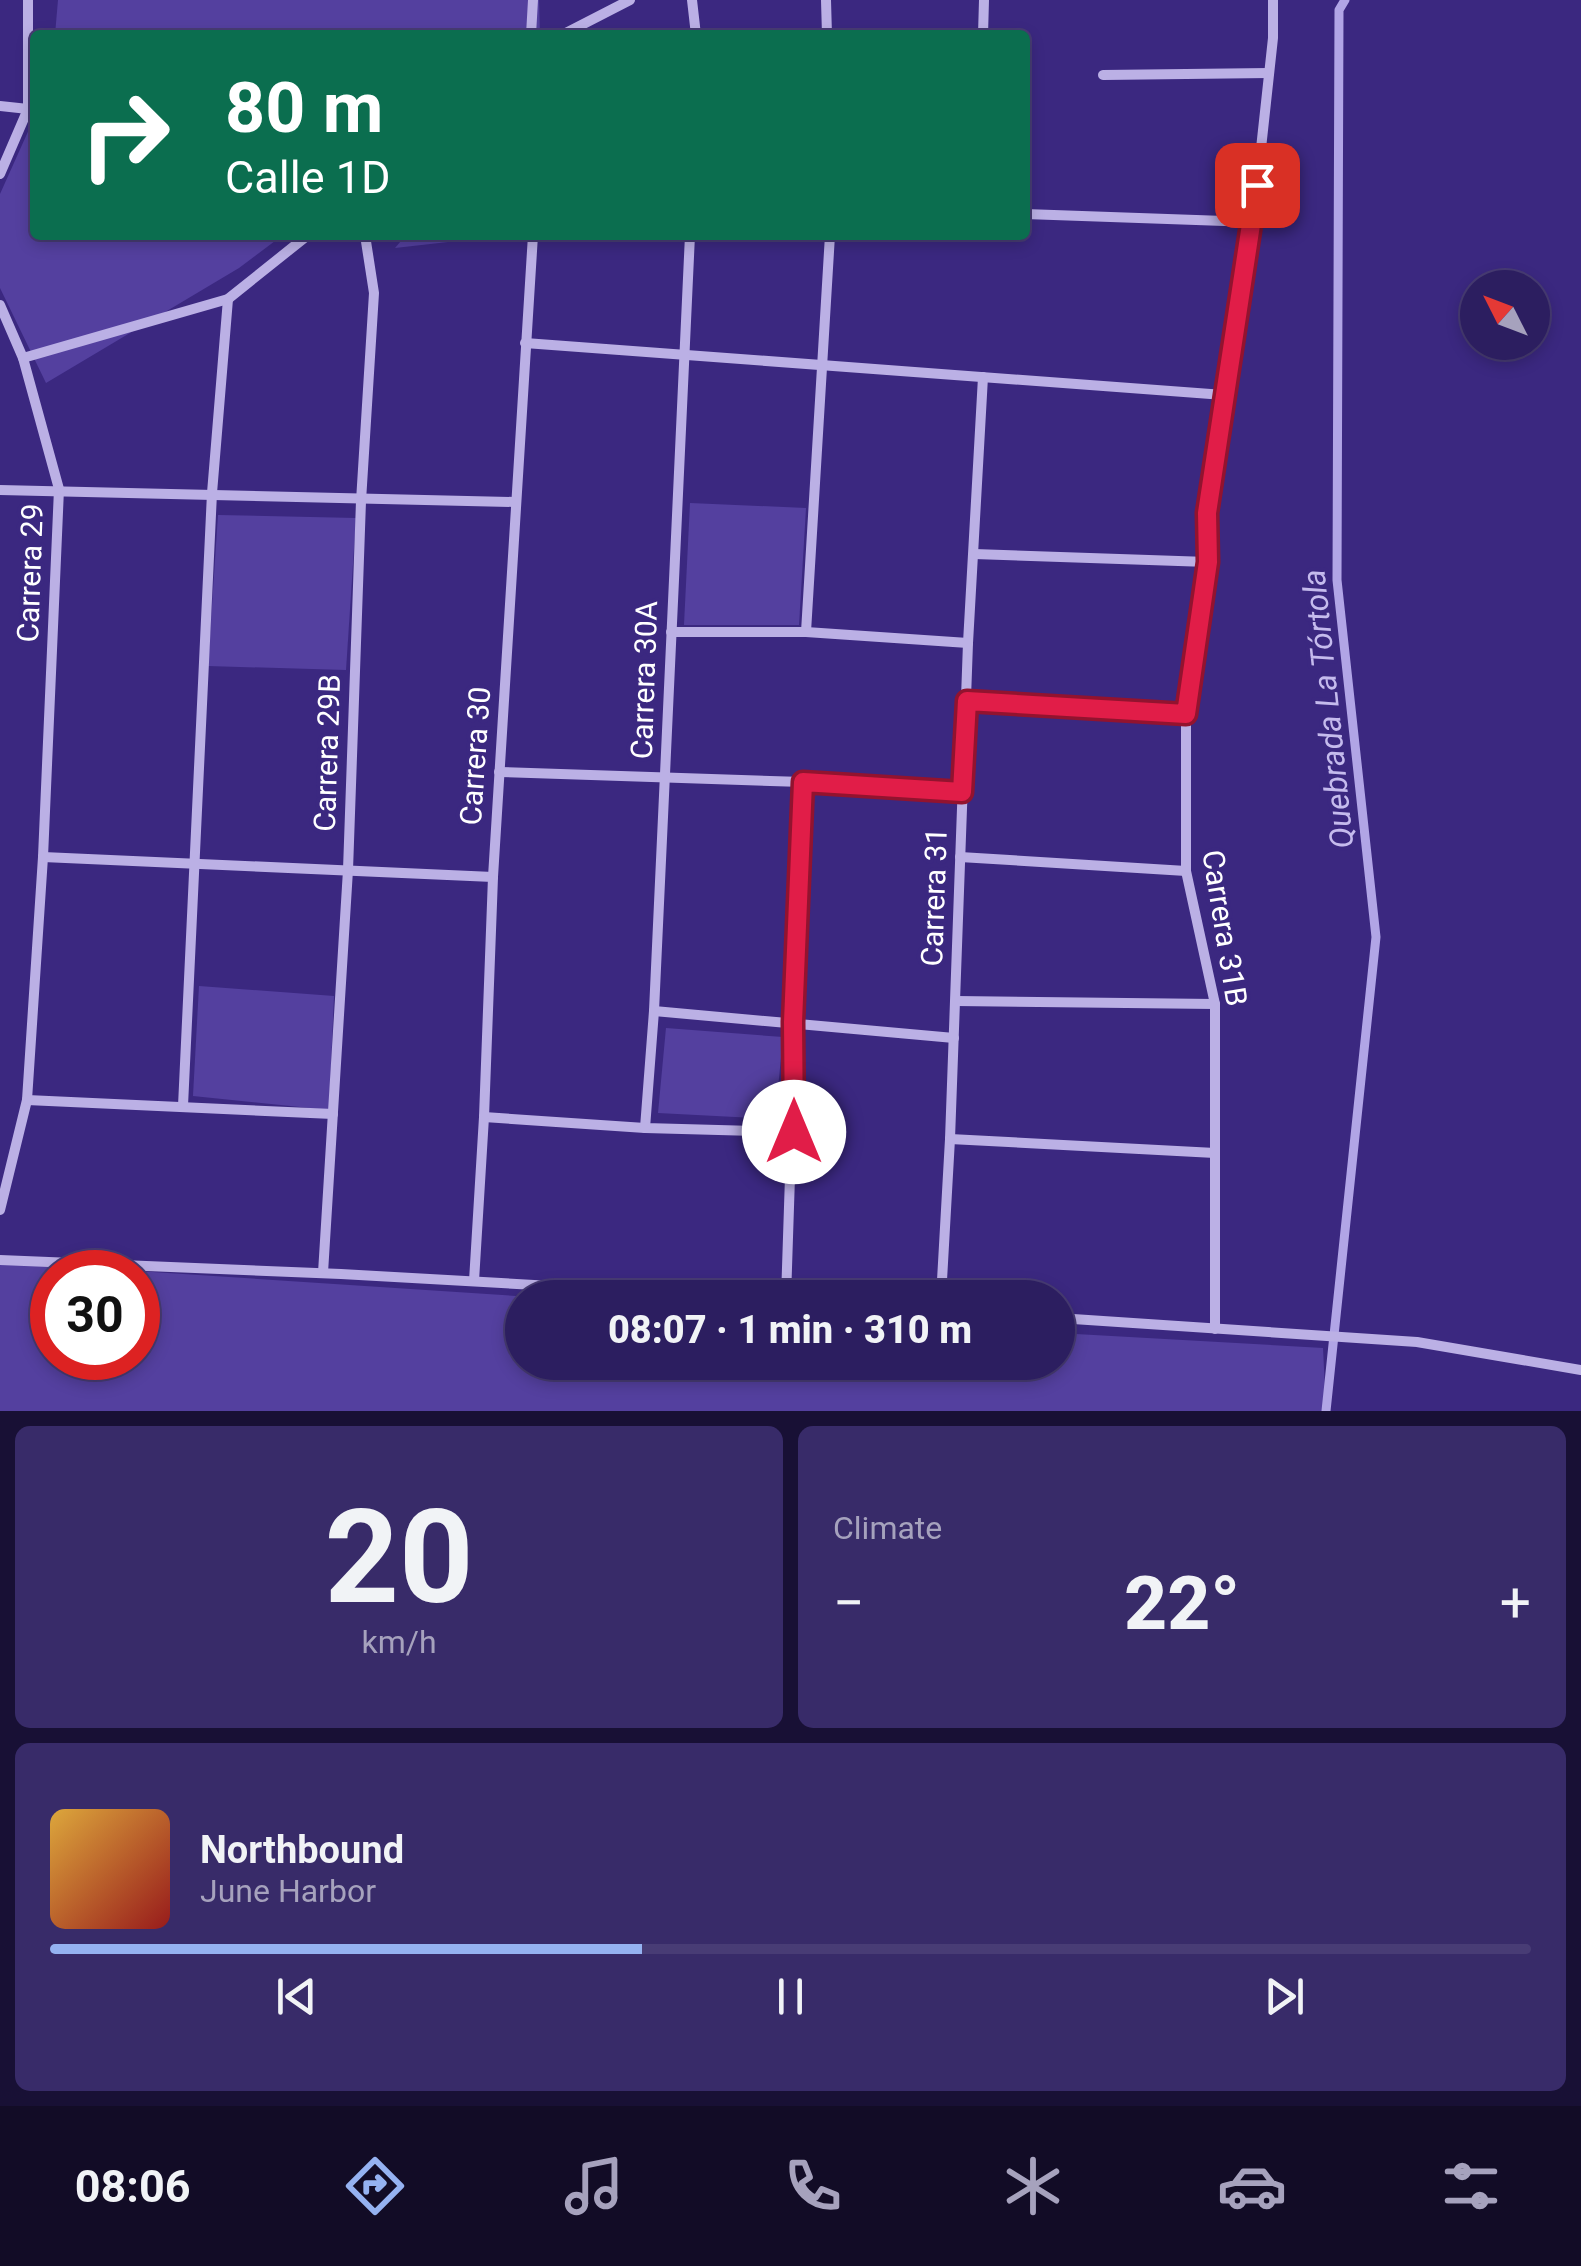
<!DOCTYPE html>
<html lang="en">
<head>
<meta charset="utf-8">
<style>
  body { margin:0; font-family:Roboto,sans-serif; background:#382b69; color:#f1f3f6; height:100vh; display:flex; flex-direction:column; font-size:38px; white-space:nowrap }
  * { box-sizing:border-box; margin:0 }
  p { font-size:32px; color:#a6a2bd }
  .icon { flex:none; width:55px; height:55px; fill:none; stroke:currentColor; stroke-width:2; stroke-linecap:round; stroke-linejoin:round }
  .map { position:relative; height:1411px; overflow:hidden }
  .panel { display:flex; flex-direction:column; gap:15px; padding:15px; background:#181035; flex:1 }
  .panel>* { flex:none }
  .banner { position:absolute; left:30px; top:30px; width:1000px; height:210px; border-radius:10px; box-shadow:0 5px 15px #0003,0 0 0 2px #483c75; background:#0b6e4f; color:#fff; overflow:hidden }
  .needle { width:65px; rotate:312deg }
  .tools { position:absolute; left:1460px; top:270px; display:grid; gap:20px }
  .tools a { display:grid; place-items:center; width:90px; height:90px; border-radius:50%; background:#2c1e60; box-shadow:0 5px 15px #0003,0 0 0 2px #483c75; font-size:50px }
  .speed { position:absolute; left:30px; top:1250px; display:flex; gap:20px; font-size:50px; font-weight:700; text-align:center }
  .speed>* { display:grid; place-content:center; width:130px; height:130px; border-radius:50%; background:#2c1e60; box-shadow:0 5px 15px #0003,0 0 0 2px #483c75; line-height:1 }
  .speed .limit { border:15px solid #d22; background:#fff; color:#111 }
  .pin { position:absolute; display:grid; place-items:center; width:85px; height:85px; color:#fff; margin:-42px; border-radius:20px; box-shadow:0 5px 15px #0006 }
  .me { position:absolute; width:110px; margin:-55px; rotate:0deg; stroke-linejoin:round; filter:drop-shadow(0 0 8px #0008) }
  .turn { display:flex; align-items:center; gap:35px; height:210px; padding:0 30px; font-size:45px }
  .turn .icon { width:130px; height:130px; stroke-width:2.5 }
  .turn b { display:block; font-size:70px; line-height:85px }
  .big { font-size:75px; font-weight:800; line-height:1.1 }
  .panel .card { flex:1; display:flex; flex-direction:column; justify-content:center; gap:15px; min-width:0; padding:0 35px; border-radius:15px; background:#382b69 }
  .panel .dial { align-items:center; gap:0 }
  .dial b { font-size:130px; line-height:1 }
  .song { display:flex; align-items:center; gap:30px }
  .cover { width:120px; height:120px; border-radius:15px; background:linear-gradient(135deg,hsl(40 70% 55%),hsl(0 70% 35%)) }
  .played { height:10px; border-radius:5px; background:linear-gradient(90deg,#95b2f1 40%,#483c75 40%) }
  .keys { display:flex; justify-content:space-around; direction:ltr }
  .heat { display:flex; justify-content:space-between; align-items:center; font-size:55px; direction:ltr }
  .panel .tiles { flex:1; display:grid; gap:15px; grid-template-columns:1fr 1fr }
  .card:last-child { grid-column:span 2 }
  .trip { position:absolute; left:505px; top:1280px; width:570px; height:100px; border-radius:50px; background:#2c1e60; box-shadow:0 5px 15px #0003,0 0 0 2px #483c75; font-weight:800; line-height:100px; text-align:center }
  .tabs { display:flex; height:160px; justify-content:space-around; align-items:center; background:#120c26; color:#a6a2bd }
  .tabs .icon { width:70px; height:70px }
  .tabs .on { color:#95b2f1 }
  .tabs b { font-size:45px; color:#f1f3f6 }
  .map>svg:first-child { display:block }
  .green { fill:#54409f; fill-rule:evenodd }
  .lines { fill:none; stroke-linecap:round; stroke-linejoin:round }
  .stream { stroke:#b1a5e6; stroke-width:9 }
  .street { stroke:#bbb0e5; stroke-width:10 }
  .route-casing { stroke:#92132f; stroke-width:25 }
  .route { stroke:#e11d48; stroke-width:18 }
  .labels { text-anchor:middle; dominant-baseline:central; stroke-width:8; stroke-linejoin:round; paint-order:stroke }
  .street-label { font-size:30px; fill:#fff; stroke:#3b2880 }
  .water-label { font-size:32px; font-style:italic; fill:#c5bbed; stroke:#3b2880 }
</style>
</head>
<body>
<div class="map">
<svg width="1581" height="1411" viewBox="0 0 1581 1411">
  <rect width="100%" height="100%" fill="#3b2880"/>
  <!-- green -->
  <g class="green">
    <polygon points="58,0 539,0 540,35 55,35"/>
    <polygon points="35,116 35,235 283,235 239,268 46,383 0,288 0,194"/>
    <polygon points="406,235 510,235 395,248"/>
    <polygon points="690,503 806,508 799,625 684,625"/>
    <polygon points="218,515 356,518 346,670 208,666"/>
    <polygon points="199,986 334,996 329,1110 193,1096"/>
    <polygon points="666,1028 783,1037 775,1119 658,1113"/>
    <path d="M0,1262l532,35 -10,1v64h536v-29l265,15 3,63h-1326zM52,1272h86v86h-86z"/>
  </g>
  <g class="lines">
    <!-- stream -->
    <polyline class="stream" points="1326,1411 1376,937 1337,580 1339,10 1345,0"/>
    <!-- street -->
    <g class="street">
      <polyline points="692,0 696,35"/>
      <polyline points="826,0 827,35"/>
      <polyline points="531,35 533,0"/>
      <polyline points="562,35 630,0"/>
      <polyline points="983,35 984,0"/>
      <polyline points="1103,75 1269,73"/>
      <polyline points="0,106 28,109"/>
      <polyline points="0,174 28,109 28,0"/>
      <polyline points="1025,214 1253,222"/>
      <polyline points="0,305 23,358 59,489 43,857 27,1100 0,1210"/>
      <polyline points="525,343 1224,395"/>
      <polyline points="23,358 228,299 308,235"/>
      <polyline points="0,490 515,502"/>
      <polyline points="974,554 1208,562"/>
      <polyline points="671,632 806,632 968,643"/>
      <polyline points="806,632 830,235"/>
      <polyline points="967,701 1186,715"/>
      <polyline points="499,772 803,782 962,792"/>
      <polyline points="43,857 493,877"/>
      <polyline points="960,857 1186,871"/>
      <polyline points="956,1001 1215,1004"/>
      <polyline points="654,1011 954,1038"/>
      <polyline points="27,1100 333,1114"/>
      <polyline points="183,1106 212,493 228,299"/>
      <polyline points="484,1117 645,1128 794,1132"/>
      <polyline points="645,1128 654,1011 690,235"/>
      <polyline points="950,1139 1215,1153"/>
      <polyline points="0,1260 341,1274 763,1298"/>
      <polyline points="323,1273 348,870 361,501 374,293 365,235"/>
      <polyline points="474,1281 484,1117 493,877 533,235"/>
      <polyline points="786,1298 803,782"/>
      <polyline points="941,1298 950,1139 968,643 983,377"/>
      <polyline points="1058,1318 1417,1342 1581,1370"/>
      <polyline points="1215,1329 1215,1004 1186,871 1186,715 1208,562 1207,513 1253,222 1273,38 1273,0"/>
    </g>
  </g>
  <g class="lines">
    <!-- route casing -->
    <g class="route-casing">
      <polyline id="route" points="794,1132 793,1022 803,782 962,792 967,701 1186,714 1208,562 1207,513 1257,185"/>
    </g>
    <!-- route -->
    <use href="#route" class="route"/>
  </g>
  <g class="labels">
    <!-- street labels -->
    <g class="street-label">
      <text transform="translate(30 573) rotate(-88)">Carrera 29</text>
      <text transform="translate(644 680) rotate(-88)">Carrera 30A</text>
      <text transform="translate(327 753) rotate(-88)">Carrera 29B</text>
      <text transform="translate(475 756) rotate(-86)">Carrera 30</text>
      <text transform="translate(934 897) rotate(-88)">Carrera 31</text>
      <text transform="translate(1225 928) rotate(81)">Carrera 31B</text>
    </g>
    <!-- water labels -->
    <g class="water-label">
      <text transform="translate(1328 709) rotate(-96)">Quebrada La Tórtola</text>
    </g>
  </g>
</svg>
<div class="tools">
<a><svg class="needle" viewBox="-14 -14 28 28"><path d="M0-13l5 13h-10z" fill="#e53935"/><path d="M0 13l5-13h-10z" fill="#a6a2bd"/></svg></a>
</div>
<div class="speed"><div class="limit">30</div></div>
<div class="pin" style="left:1257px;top:185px;background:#d93025"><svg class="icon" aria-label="arrive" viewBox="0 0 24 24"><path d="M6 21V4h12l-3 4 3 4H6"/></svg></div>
<svg class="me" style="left:794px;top:1132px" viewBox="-20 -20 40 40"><circle r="19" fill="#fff"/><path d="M0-13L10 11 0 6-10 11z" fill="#e11d48"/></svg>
<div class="trip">08:07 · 1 min · 310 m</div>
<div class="banner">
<div class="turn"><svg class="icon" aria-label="right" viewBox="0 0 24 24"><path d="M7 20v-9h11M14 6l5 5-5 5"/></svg><div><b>80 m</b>Calle 1D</div></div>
</div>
</div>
<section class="panel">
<div class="tiles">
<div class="card dial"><b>20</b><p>km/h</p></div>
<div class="card"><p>Climate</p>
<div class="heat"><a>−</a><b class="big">22°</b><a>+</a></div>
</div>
<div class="card">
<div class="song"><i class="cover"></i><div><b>Northbound</b><p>June Harbor</p></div></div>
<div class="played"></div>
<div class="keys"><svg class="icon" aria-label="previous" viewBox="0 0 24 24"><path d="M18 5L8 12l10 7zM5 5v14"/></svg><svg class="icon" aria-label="pause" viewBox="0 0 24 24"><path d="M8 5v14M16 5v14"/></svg><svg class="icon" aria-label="next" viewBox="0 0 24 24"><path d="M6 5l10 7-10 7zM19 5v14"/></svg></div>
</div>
</div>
</section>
<nav class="tabs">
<b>08:06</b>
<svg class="icon on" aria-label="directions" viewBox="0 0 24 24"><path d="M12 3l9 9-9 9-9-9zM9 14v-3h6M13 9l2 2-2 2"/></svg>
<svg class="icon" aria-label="music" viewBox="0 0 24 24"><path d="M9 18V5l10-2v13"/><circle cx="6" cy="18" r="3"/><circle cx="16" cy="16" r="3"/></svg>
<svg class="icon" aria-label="phone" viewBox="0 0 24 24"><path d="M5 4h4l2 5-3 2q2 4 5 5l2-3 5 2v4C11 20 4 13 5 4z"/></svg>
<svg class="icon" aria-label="climate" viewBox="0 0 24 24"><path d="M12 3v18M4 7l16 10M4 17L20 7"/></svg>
<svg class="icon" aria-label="car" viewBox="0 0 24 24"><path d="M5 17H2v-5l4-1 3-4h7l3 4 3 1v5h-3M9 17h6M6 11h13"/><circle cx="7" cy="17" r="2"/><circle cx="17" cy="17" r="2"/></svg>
<svg class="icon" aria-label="filters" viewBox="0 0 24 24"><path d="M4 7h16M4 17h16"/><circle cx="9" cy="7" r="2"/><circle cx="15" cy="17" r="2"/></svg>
</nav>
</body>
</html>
